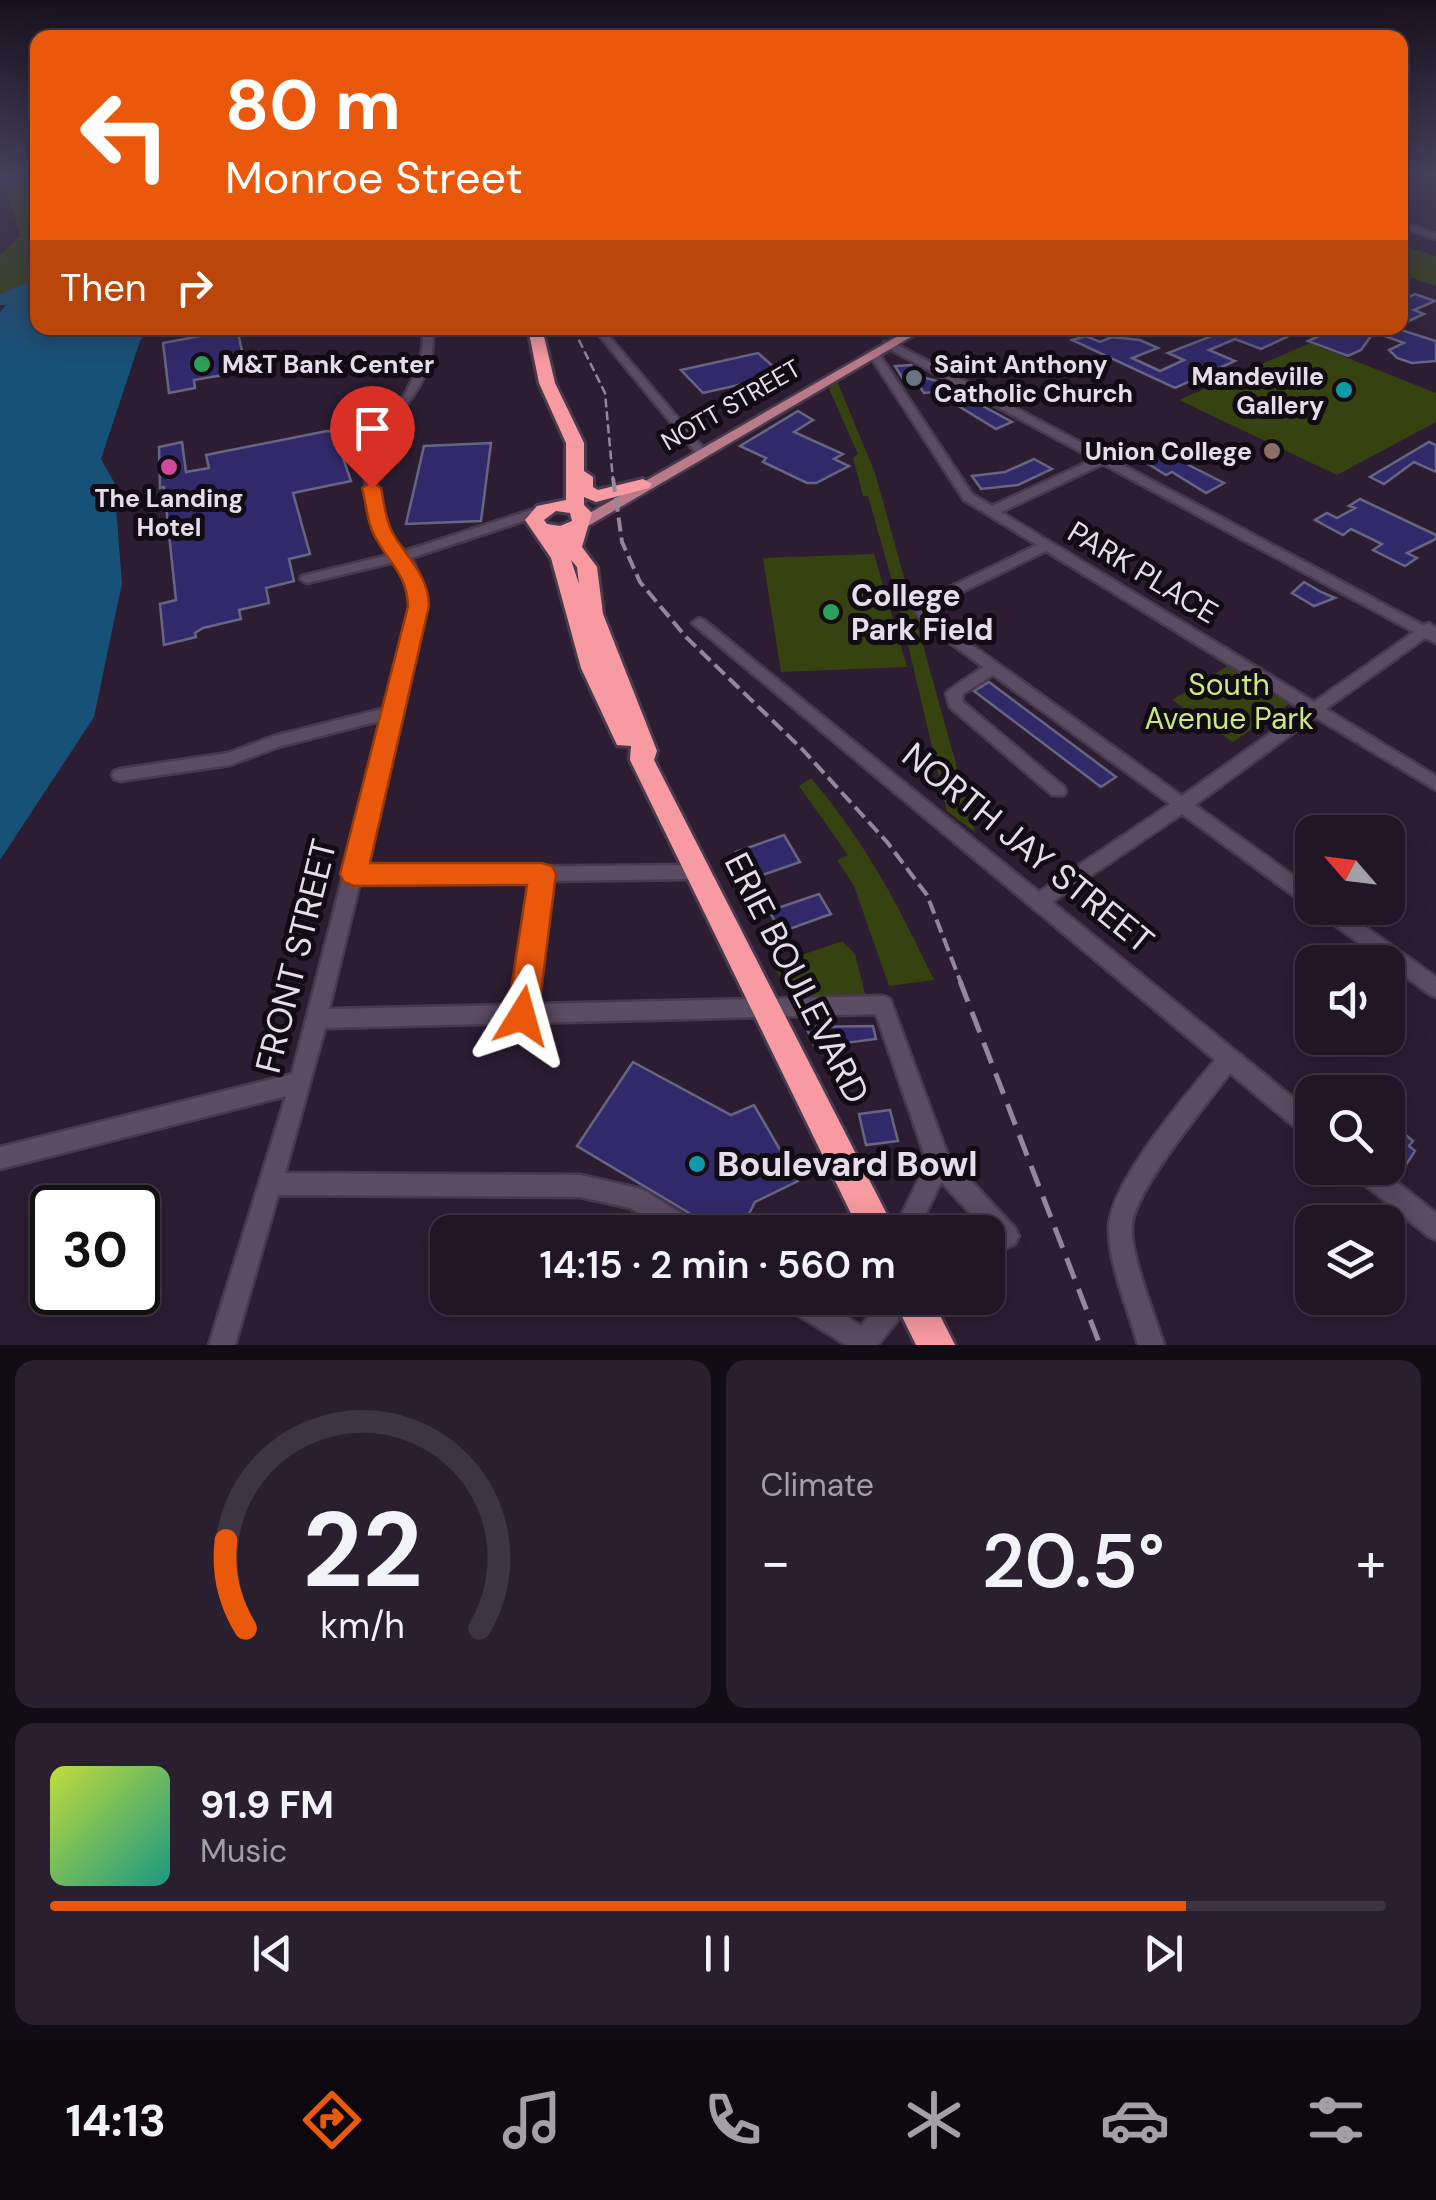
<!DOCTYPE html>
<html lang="en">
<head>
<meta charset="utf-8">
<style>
  body { margin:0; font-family:"DM Sans",sans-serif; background:#291f2e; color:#f1f3f6; height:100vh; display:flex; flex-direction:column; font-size:38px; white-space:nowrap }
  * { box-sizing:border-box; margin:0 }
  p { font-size:32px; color:#a29fa7 }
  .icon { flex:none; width:55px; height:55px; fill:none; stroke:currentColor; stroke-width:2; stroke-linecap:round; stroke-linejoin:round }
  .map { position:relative; height:1345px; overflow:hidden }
  .drawer { display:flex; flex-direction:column; gap:15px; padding:15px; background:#120c15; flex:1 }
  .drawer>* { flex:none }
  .guide { position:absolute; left:30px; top:30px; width:1378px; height:305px; border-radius:20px; box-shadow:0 5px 25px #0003,0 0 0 2px #3e3543; background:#ea580c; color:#fff; overflow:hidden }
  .needle { width:65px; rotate:298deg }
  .fabs { position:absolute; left:1295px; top:815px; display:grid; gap:20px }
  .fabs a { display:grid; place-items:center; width:110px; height:110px; border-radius:20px; background:#211626; box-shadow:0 5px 25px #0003,0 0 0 2px #3e3543; font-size:50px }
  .speed { position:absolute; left:30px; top:1185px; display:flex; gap:20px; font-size:50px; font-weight:700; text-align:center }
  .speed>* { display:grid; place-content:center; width:130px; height:130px; border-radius:50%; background:#211626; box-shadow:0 5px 25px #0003,0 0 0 2px #3e3543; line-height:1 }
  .speed .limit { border:5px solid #111; border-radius:15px; background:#fff; color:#111 }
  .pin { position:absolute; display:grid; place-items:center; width:85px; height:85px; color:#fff; margin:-102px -42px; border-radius:50% 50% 50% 0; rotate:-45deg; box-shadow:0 0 10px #0007 }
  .pin .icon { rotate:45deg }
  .me { position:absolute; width:110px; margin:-55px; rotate:8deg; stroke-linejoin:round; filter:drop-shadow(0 0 8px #0008) }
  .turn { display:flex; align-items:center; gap:35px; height:210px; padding:0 30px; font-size:45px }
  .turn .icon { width:130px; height:130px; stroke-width:2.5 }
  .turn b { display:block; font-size:70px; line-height:85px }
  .then { display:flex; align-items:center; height:95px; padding:0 30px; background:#0003; gap:20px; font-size:38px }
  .big { font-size:75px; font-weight:600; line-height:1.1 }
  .drawer .widget { flex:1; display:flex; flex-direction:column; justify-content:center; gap:15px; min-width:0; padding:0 35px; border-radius:20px; background:#291f2e }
  .drawer .dial { align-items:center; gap:0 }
  .dial svg { height:260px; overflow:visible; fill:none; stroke:#3e3543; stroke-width:7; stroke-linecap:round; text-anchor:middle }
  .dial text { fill:#f1f3f6; stroke:none }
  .song { display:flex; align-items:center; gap:30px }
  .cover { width:120px; height:120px; border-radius:15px; background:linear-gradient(135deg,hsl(70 70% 55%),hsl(170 70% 35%)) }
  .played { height:10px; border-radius:5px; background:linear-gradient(90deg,#ea580c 85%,#3e3543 85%) }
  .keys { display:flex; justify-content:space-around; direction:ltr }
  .heat { display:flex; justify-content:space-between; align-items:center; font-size:55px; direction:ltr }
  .drawer .tiles { flex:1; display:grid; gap:15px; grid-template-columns:1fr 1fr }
  .widget:last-child { grid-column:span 2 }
  .trip { position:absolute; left:430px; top:1215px; width:575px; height:100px; border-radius:20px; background:#211626; box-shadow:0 5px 25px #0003,0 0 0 2px #3e3543; font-weight:600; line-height:100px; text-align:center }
  .tab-bar { display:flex; height:160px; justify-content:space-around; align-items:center; background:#0d090f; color:#a29fa7 }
  .tab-bar .icon { width:70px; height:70px }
  .tab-bar .selected { color:#ea580c }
  .tab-bar b { font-size:45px; color:#f1f3f6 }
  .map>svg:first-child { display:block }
  .green { fill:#36420f }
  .water { fill:#165178 }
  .building { fill:#31296a; stroke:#666682; stroke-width:2.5 }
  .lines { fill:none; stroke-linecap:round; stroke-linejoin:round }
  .minor-casing { stroke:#463a4c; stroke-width:5 }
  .major-casing { stroke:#463a4c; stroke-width:5 }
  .highway-casing { stroke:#463a4c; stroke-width:6 }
  .minor { fill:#5b4b63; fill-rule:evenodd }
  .major { fill:#b97a89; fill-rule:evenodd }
  .highway { fill:#f89aa2; fill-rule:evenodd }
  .rail-far2 { stroke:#938799; stroke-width:2.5; stroke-dasharray:9 4; stroke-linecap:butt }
  .rail-far1 { stroke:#938799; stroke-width:4; stroke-dasharray:14 6; stroke-linecap:butt }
  .rail { stroke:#938799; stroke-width:5; stroke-dasharray:22 11; stroke-linecap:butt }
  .route { fill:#ea580c; stroke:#983908; stroke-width:2.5 }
  .leisure-dot { fill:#2e9e5b; stroke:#110b14; stroke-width:4 }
  .worship-dot { fill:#6b7280; stroke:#110b14; stroke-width:4 }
  .culture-dot { fill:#0f9aa8; stroke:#110b14; stroke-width:4 }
  .education-dot { fill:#8d6e63; stroke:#110b14; stroke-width:4 }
  .hotel-dot { fill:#d1479c; stroke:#110b14; stroke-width:4 }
  .labels { text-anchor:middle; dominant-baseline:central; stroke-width:10; stroke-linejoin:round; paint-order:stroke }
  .far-poi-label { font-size:25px; font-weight:bold; fill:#e6ddeb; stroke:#110b14; text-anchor:start }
  .far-street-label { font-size:25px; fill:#e6ddeb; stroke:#110b14 }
  .street-label { font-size:30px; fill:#e6ddeb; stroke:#110b14 }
  .poi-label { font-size:30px; font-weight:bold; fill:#e6ddeb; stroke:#110b14; text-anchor:start }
  .park-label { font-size:30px; fill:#cbe97c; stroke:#110b14 }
  .near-street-label { font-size:35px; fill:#e6ddeb; stroke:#110b14 }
  .near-poi-label { font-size:35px; font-weight:bold; fill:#e6ddeb; stroke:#110b14; text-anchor:start }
</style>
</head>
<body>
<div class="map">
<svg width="1436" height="1345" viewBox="0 0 1436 1345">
  <rect width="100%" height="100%" fill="#2c1d33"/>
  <!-- green -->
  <g class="green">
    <polygon points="37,181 37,278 0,294 0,255 20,236 5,183"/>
    <polygon points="1400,245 1436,256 1436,286 1400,274"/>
    <polygon points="1310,343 1436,393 1436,422 1337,475 1179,400"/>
    <polygon points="837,381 875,473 975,832 947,811 899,606 868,496 863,496 853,458 858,454 829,389"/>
    <polygon points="874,554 907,667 781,672 763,558"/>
    <polygon points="1229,665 1289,704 1233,742 1172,700"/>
    <path d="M811,778c57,68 85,123 123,202l-45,6 -35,-100 -17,-26 11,-5 -49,-69z"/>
    <polygon points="842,941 855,954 866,997 790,995 773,965"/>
  </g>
  <!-- water -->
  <polygon class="water" points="37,278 38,328 151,328 140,341 101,459 114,482 122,583 94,717 0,860 0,312 6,305 0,305 0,294"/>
  <!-- building -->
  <g class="building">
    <polygon points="1415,294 1435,301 1414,310 1424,314 1400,325 1400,301"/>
    <polygon points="1232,328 1262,328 1287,337 1261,349 1235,339 1209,350 1235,361 1175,388 1072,340 1086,336 1100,342 1112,337 1140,340 1158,348 1132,358 1160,371 1184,360 1168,353"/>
    <polygon points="1337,328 1395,328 1436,341 1436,361 1412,363 1397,358 1389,350 1404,343 1374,332 1361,350 1348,356 1308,341"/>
    <polygon points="237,329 243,355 237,356 241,372 194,380 195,388 169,393 163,343"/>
    <polygon points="758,353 783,375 703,393 681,370"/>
    <polygon points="911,365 918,376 944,383 935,392 924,393 918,384 907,385 895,366"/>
    <polygon points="966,397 1012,422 996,429 952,402"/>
    <polygon points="798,411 813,420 794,432 843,454 834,459 849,466 816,483 807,483 763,462 766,458 740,446"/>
    <polygon points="327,431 334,432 351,481 293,493 310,554 289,559 294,581 266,588 269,603 239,610 241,619 203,628 195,633 196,637 164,645 160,604 176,600 164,487 160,488 159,447 182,442 186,472 209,468 206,455"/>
    <polygon points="1429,442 1436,445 1436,472 1414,462 1384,484 1370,477"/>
    <polygon points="491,443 481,521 406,524 424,446"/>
    <polygon points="1161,451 1224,483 1206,493 1172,472 1166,475 1142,460"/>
    <polygon points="1034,459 1052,469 1018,485 981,489 972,476 1005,472"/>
    <polygon points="1360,499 1436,535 1436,539 1407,553 1417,558 1405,566 1373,550 1382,544 1351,529 1343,535 1315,520 1327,513 1337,518 1355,508 1349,506"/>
    <polygon points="1304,582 1321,592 1335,598 1314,606 1292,593"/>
    <polygon points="989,682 1116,777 1101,787 974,691"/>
    <polygon points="784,835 800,862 751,879 736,852"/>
    <polygon points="819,894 831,914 781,932 769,911"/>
    <polygon points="873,1026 876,1039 815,1047 806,1027"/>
    <polygon points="633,1062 731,1115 754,1105 798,1181 755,1202 740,1232 721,1232 577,1146"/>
    <polygon points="890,1110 898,1141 866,1145 859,1114"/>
    <polygon points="1396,1127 1413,1141 1409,1146 1415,1151 1398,1177 1388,1169 1388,1137"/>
  </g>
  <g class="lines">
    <!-- minor casing -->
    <g class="minor-casing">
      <g id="minor">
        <polygon points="1400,222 1436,234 1436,239 1400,227"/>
        <path d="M423,328h10c0,14 0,26 -5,39 -8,25 -29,44 -41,67 -14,29 -15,71 2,100 4,7 10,12 16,17l129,-42h8l2,3 -2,3 -131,43c12,21 14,42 11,67l-59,243 332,-3 6,2 3,5 -3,5 -6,2 -145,2 -16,123 349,-8 7,3 58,157 67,72 4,8 -4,8 -8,4 -8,-4 -58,-62 -24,50h-24l34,-70 -51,-148 -348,9 -6,2 -5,-2 -192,5 -40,145 295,2 62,14 56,35 4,8h-33l-39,-24 -50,-11 -302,-2 -43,150h-26l77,-249 -286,73v-22l292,-73 91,-354 -105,27 -48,18 -110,16 -6,-2 -2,-4 2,-4 6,-2 108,-16 46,-17 112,-28c12,-46 38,-101 13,-147l-92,22 -7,-4 2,-3 91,-22c-16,-15 -23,-32 -26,-54 -11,-68 33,-81 51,-134 5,-13 5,-25 5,-38zM532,881l-19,124 -184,4 31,-127z"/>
        <polygon points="593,328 602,328 704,449 704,453 696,453"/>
        <polygon points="881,328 892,328 907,337 899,339"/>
        <path d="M884,342h8l531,283 6,-2 7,5v15l-11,-5 -99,71 110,67v14l-121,-73 -120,88 117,84v17l-7,-2 -123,-90 -130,88 260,211v25l-8,-3 -74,-62c-23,31 -94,115 -98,151 -3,29 23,91 32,121h-26c-10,-37 -28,-76 -29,-114 -3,-44 77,-136 106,-171l-523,-437 7,-5 5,2 335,272 131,-88 -177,-129 -30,19 -1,7 102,86 2,4 -2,4h-12l-102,-88 -4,-13 3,-4 34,-23 -60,-44 -9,-13 11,-11 112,-54 -73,-45 -96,-147 9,-2 95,143 20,12 102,-47 -210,-113zM1103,464l311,168 -100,70 -313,-190zM1046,551l257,159 -121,86 -249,-179 -4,-6 6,-6z"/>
        <polygon points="1316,908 1339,908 1436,977 1436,997 1429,994 1318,913"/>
        <polygon points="1351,1168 1379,1168 1436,1213 1436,1240 1428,1236 1354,1176"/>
        <polygon points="782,1298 816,1298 861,1326 878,1305 880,1298 904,1298 897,1321 878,1345 846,1345 785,1307"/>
      </g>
    </g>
    <!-- major casing -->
    <g class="major-casing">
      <polygon id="major" points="912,328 926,328 588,526 582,527 574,522"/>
    </g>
    <!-- highway casing -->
    <g class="highway-casing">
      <g id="highway">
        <path d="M528,328h14l13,55 29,60v28l9,6v10l5,3 45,-11 9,5 -3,4 -53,14 -12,-5v8l8,8 -10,34 15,20 6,47 54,137 -3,9 242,472h-36l-230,-472 1,-14 -14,-1 -36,-77 -30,-110 -26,-38 12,-14 29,-6v-57l-27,-60zM556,511l14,2 2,8 -12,5 -13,-2 -3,-4zM571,560l6,7 2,17z"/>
        <polygon points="893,1298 931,1298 955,1345 916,1345"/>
      </g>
    </g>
    <!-- minor -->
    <use href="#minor" class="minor"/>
    <!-- major -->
    <use href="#major" class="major"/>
    <!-- highway -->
    <use href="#highway" class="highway"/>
    <!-- rail-far2 -->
    <polyline class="rail-far2" points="573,328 605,393 613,480"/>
    <!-- rail-far1 -->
    <polyline class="rail-far1" points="613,478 622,542 640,582 686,637 802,749 887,842 927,895 961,983"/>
    <!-- rail -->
    <polyline class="rail" points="960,981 1100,1345"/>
  </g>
  <!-- sky -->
  <linearGradient id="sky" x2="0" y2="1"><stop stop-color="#18101c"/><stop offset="0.48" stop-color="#45405b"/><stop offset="1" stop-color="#45405b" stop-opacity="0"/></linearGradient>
  <rect width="1436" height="362" fill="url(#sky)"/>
  <!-- route -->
  <path class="route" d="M372,482l9,6c3,15 5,34 13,47 15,26 34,39 35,71l-59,257h172l10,3 4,8 -18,142 -5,10 -11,4 -10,-4 -5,-10 20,-131 -173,1 -10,-4 -4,-8 68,-268c-1,-32 -20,-44 -34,-71 -7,-13 -8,-32 -12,-47z"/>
  <!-- markers -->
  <g class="leisure-dot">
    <circle cx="202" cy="364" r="10"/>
    <circle cx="831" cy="612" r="10"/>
  </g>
  <circle class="worship-dot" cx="914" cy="378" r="10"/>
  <g class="culture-dot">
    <circle cx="1344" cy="390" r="10"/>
    <circle cx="697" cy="1164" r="10"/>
  </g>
  <circle class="education-dot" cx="1272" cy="451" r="10"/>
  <circle class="hotel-dot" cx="169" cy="467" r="10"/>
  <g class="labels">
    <!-- far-poi labels -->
    <g class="far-poi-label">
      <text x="222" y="364">M&amp;T Bank Center</text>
      <text x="934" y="364">Saint Anthony<tspan x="934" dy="29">Catholic Church</tspan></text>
      <text x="1324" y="376" text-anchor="end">Mandeville<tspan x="1324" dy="29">Gallery</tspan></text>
      <text x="1252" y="451" text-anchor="end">Union College</text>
      <text x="169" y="498" text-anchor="middle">The Landing<tspan x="169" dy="29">Hotel</tspan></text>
    </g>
    <!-- far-street labels -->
    <g class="far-street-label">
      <text transform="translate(731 405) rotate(-30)">NOTT STREET</text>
    </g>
    <!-- street labels -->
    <g class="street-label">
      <text transform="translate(1143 572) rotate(31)">PARK PLACE</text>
    </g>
    <!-- poi labels -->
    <g class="poi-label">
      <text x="851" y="595">College<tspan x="851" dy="34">Park Field</tspan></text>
    </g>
    <!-- park labels -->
    <g class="park-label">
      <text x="1229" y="684">South<tspan x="1229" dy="34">Avenue Park</tspan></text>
    </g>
    <!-- near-street labels -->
    <g class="near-street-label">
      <text transform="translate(1028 848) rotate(39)">NORTH JAY STREET</text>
      <text transform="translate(296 956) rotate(-76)">FRONT STREET</text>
      <text transform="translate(797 978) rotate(63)">ERIE BOULEVARD</text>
    </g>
    <!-- near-poi labels -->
    <g class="near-poi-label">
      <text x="717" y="1164">Boulevard Bowl</text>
    </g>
  </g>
</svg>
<div class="fabs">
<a><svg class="needle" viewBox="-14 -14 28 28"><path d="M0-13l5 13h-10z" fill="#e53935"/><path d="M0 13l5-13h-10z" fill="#a29fa7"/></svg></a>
<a><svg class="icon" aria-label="sound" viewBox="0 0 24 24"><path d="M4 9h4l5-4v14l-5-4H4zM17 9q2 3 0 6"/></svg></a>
<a><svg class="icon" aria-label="search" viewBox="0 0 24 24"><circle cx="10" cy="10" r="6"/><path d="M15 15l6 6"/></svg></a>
<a><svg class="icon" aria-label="layers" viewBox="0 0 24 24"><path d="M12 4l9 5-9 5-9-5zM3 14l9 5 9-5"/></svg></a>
</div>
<div class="speed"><div class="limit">30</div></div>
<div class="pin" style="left:372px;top:488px;background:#d93025"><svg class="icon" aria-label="arrive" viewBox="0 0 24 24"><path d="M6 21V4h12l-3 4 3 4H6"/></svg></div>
<svg class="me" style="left:522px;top:1016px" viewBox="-20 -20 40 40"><path d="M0-17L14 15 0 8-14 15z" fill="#ea580c" stroke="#fff" stroke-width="4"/></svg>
<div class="trip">14:15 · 2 min · 560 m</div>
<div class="guide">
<div class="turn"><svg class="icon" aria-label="left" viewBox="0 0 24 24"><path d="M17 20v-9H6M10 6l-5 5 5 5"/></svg><div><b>80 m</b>Monroe Street</div></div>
<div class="then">Then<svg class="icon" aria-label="right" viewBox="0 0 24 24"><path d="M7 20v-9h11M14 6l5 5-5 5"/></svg></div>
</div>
</div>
<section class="drawer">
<div class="tiles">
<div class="widget dial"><svg viewBox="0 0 100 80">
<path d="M14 69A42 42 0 1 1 86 69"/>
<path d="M14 69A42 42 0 0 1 8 42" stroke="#ea580c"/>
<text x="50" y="56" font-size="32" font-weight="700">22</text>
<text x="50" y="72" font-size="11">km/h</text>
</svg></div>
<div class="widget"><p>Climate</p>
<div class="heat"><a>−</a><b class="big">20.5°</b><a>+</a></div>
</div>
<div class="widget">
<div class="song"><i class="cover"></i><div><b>91.9 FM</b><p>Music</p></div></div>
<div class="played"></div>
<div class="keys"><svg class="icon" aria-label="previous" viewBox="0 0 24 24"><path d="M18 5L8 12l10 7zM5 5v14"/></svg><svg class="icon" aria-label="pause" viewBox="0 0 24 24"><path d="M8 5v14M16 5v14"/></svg><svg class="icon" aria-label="next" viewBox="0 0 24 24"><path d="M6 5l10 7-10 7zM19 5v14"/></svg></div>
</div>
</div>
</section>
<nav class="tab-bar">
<b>14:13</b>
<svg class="icon selected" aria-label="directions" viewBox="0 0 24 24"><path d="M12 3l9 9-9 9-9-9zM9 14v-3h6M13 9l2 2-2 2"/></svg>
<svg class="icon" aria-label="music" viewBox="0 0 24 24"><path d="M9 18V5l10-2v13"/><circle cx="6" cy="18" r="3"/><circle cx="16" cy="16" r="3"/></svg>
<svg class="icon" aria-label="phone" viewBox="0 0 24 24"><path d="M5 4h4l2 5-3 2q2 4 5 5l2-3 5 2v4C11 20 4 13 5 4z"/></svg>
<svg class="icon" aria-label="climate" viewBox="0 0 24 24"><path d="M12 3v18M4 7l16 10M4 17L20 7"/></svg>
<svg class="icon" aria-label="car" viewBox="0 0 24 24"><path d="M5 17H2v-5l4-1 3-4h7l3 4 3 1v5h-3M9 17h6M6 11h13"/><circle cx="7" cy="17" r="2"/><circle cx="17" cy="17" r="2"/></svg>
<svg class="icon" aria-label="filters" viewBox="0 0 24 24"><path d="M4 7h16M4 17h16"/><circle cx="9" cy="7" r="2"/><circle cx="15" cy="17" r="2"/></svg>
</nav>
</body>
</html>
